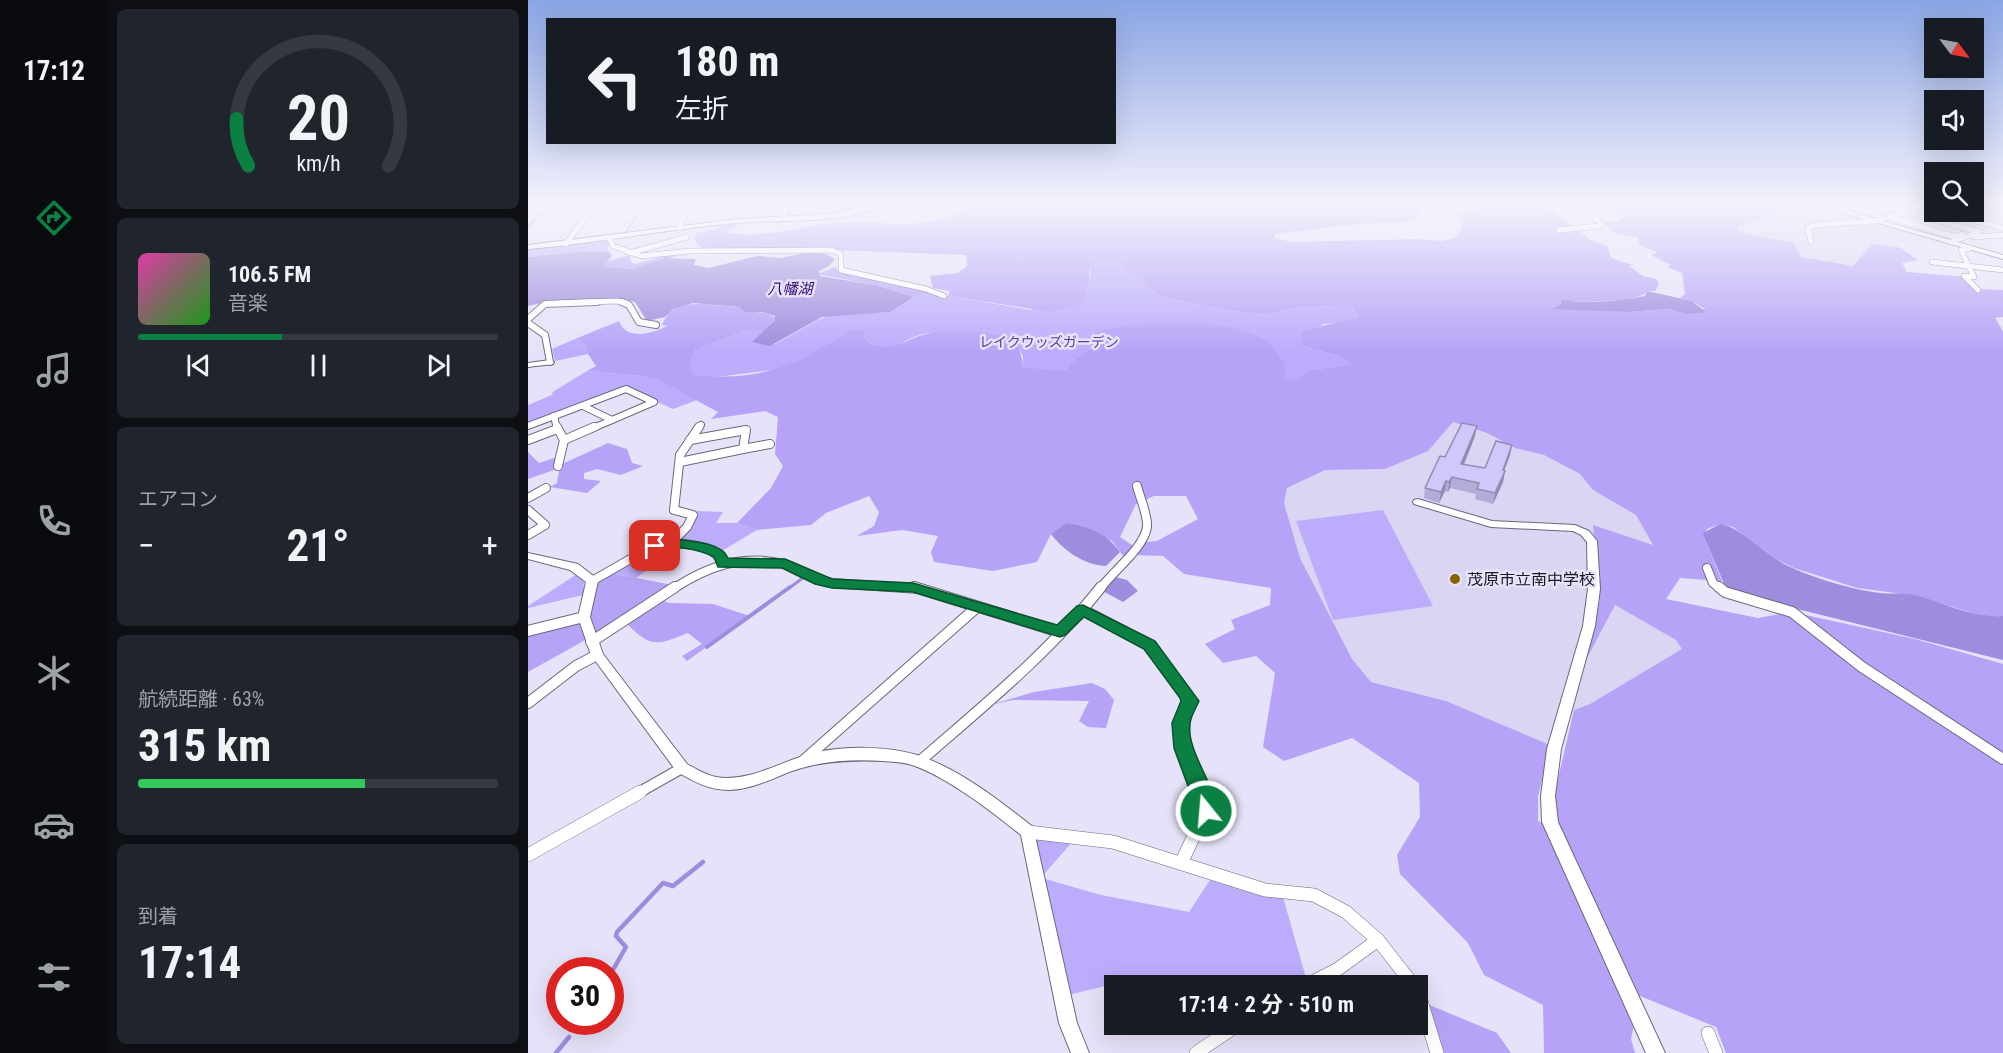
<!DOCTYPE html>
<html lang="ja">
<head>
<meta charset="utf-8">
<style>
  body { margin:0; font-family:"Roboto Condensed","Noto Sans JP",sans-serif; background:#20242c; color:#f1f3f6; height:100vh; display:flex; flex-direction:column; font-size:22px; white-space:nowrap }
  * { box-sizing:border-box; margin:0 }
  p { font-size:20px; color:#9ea1a6 }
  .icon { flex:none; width:33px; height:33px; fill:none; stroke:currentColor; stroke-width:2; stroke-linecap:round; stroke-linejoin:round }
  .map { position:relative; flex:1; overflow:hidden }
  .details { display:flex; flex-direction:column; gap:9px; padding:9px; background:#0d0f14; width:420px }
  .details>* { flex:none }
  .hud { position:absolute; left:18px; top:18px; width:570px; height:126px; border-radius:0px; box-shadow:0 6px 24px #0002; background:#171b24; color:#f1f3f6; overflow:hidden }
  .needle { width:39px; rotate:122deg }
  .controls { position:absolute; left:1396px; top:18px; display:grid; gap:12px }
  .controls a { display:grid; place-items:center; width:60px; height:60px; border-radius:0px; background:#171b24; box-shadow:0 6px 24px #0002; font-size:30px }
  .speed { position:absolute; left:18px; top:957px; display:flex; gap:12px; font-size:30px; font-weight:700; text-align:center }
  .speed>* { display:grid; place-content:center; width:78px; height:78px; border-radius:50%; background:#171b24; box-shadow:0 6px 24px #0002; line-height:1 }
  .speed .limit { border:9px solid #d22; background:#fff; color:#111 }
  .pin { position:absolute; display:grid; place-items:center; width:51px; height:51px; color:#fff; margin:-26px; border-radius:12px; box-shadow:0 3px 9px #0006 }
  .me { position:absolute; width:66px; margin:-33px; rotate:343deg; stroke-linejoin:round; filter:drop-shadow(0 0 4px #0008) }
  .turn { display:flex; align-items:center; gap:21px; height:126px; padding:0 30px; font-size:27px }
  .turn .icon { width:78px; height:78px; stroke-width:2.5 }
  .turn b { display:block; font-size:42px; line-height:51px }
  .big { font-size:45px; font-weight:700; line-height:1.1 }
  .details .card { flex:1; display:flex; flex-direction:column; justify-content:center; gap:9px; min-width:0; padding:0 21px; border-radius:9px; background:#20242c }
  .details .dial { align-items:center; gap:0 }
  .dial svg { height:156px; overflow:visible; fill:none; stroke:#363941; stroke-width:7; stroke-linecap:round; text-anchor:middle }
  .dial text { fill:#f1f3f6; stroke:none }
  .song { display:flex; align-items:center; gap:18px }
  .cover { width:72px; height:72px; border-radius:9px; background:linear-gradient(135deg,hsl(320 70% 55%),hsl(120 70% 35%)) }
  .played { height:6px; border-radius:3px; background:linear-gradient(90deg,#0b8043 40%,#363941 40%) }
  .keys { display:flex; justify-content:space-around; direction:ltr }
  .heat { display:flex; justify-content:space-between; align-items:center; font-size:33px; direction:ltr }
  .charge { height:9px; border-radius:4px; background:linear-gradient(90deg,#34c759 63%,#363941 0) }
  .trip { position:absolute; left:576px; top:975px; width:324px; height:60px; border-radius:0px; background:#171b24; box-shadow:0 6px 24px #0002; font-weight:700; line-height:60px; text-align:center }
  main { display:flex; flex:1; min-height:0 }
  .dock { display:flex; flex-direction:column; width:108px; justify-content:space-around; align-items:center; background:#090b0e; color:#9ea1a6 }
  .dock .icon { width:42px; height:42px }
  .dock .current { color:#0b8043 }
  .dock b { font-size:27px; color:#f1f3f6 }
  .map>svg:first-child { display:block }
  .built { fill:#dad5f3 }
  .green { fill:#bdacfc }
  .forest { fill:#b6a3f7; fill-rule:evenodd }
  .water { fill:#9e8cde }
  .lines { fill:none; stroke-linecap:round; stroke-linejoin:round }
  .stream-far3 { stroke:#9e8cde; stroke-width:1.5 }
  .stream-far2 { stroke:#9e8cde; stroke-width:3 }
  .stream-far1 { stroke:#9e8cde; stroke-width:4 }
  .stream { stroke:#9e8cde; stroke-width:4.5 }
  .minor-far4-casing { stroke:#6b677b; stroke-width:6 }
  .minor-far3-casing { stroke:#6b677b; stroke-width:8 }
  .minor-far2-casing { stroke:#6b677b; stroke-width:10 }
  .minor-far1-casing { stroke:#6b677b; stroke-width:12 }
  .minor-casing { stroke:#6b677b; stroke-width:14 }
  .tertiary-casing { stroke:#6b677b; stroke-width:2 }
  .secondary-casing { stroke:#6b677b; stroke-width:2 }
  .primary-casing { stroke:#6b677b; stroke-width:2 }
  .minor-far4 { stroke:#fff; stroke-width:5 }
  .minor-far3 { stroke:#fff; stroke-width:6 }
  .minor-far2 { stroke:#fff; stroke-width:8 }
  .minor-far1 { stroke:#fff; stroke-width:10 }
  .minor { stroke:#fff; stroke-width:13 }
  .tertiary { fill:#fff; fill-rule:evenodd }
  .secondary { fill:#fff; fill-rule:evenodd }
  .primary { fill:#fff; fill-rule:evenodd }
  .wall { fill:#b4abd8 }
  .shaded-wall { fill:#928bb0 }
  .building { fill:#d1c7fb; stroke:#928bb0; stroke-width:1.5 }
  .route { fill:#0b8043; stroke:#07532c; stroke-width:1.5 }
  .poi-dot { fill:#876300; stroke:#e6e2f9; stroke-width:2 }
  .labels { text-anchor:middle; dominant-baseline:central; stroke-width:5; stroke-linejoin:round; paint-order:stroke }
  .far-park-label { font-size:14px; fill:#5b3d9d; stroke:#e6e2f9 }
  .far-water-label { font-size:15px; font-style:italic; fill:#350b6e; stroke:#e6e2f9 }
  .poi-label { font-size:16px; fill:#1a1820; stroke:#e6e2f9; text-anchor:start }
</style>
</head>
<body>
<main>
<nav class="dock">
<b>17:12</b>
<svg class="icon current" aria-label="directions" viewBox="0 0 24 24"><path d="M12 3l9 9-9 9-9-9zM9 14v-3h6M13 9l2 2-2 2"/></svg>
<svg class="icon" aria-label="music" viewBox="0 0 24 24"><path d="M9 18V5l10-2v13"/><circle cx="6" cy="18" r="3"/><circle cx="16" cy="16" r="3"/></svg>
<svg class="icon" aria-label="phone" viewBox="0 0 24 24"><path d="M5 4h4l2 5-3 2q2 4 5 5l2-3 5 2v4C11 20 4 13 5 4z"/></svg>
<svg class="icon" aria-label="climate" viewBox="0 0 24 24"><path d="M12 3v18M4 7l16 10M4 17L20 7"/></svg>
<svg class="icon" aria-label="car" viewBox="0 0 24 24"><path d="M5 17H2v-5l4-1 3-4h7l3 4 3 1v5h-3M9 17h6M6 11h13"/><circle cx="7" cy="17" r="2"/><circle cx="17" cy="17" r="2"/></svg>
<svg class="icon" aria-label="filters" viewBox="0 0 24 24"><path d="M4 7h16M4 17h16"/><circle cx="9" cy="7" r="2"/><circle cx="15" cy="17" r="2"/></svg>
</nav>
<section class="details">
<div class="card dial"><svg viewBox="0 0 100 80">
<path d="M14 69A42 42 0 1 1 86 69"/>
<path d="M14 69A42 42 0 0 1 8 45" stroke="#0b8043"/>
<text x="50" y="56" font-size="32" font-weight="700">20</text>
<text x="50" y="72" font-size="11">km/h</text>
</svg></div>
<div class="card">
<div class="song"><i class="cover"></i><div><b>106.5 FM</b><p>音楽</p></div></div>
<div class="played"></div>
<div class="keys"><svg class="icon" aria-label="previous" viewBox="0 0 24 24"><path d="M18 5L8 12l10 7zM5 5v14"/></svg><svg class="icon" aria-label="pause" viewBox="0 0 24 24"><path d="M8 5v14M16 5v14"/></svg><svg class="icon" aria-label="next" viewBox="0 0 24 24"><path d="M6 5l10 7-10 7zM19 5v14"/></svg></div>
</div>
<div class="card"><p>エアコン</p>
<div class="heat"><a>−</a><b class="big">21°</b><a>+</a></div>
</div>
<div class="card"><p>航続距離 · 63%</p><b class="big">315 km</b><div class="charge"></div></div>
<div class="card"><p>到着</p><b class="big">17:14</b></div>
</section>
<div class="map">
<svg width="1475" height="1053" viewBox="0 0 1475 1053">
  <rect width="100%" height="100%" fill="#e6e2f9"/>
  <!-- built -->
  <g class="built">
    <polygon points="1244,204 1281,204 1392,236 1385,242 1367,242 1373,248 1344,244 1325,266 1273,257 1266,243 1211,232 1210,228 1250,213"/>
    <polygon points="925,422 959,433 987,448 1016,455 1052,474 1065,490 1108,515 1125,546 1066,525 1087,605 1148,640 1155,649 1062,704 1046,710 1022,745 918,701 843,682 824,659 772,558 756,503 759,488 797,470 857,469 900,451"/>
  </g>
  <!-- green -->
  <g class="green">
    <polygon points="79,241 82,245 79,246 81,252 0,257 0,248"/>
    <path d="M569,260l21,2 43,35 73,14 32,4 28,-7 57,-3 7,11 -15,6 -20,2 -20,22 39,11 11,7 -43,6 -16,11 -9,-3 -39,-44 -10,-6 -145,20 -17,12 -8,10 -43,-1v-13l-5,-10c-25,-4 -63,-14 -87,-13 -26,1 -36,25 -65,8l-48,10 -39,18 -62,8 -24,-3 -2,-11 4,-13 51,-20 17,-1 2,1 -9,13 19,1 43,-24 13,-5 59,-3 24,-15 17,-4 100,17 59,-34 2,-13z"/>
    <polygon points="47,339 58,345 60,354 27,361 24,349"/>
    <polygon points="59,371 113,376 134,382 169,400 145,409 98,388 0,424 0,405 26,394 23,393"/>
    <polygon points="855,510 905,606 805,620 768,521"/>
    <polygon points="169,511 195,512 188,523 209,523 229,530 192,552 150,540 166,523"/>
    <polygon points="109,558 127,565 108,578 82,573"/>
    <polygon points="49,574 56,582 55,595 0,608 0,606"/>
    <polygon points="513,835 547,839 516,874 506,842"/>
    <polygon points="517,879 573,895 661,912 682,880 720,892 755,897 778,978 763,986 616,986 610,978 540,995 528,946"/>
  </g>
  <!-- forest -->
  <g class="forest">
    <path d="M420,204h454l18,3 -1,8 -16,7 -48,2 -80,10 -1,4 17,4 127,-3 24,2 15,-4 6,-14 -6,-7 9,-6 30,-6h49l46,36 16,6 4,12 22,7 -4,1 14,10 13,3 3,5 -4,7h-8c-5,12 -73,11 -87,10v4l-8,3 75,4 42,-3 16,5 20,-5 -13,-8 -12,-3 5,-4 -3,-21 -15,-6 4,-2 -20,-10 7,-3 -17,-6 -4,-9 -23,-4 -11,-11 16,-1 6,-5 -37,-10 184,-2 6,9 -40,14 1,5 55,11 7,14 52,9 19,-22 29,4 17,12 -16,3 5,9 60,5 12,12 24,1v27l-8,1 8,13v285l-19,1 -66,-21 -61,-8 -63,-20 -18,-9 -43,-32 -13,-3 -13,5 -3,8 18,44 -42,-3 -14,21 92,19 34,-6 123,27 88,25v389h-277l-10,-26 -76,-31 -9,43 4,14h-91l-1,-48 -59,-30 -16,-32 -68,-69 -3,-19 23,-38 -1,-34 -67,-45 -68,23 -21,-14 12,-74 -19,-17 -33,7 -18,-19 30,-15 -4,-9 39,-15 1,-17 -87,-14 -21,-18 -29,-1 12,-13 11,-1 41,-22 -12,-23h-32l-18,8 -16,33 15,10 -11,10 -12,-16 -46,-18 -15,11 -14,28 -44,9 -59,-9 -3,-10 7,-16 -36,-6 -45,6 17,-10 5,-14 -10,-16 -43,17 -15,12 -54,5 -20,-7 34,-35 12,-22 -8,-12 3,-37 -13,-6 -54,8 7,-7 -56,-30 -21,-6 -54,-5 9,-5 -8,-12 -2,-9 -11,-6 44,-18c7,20 33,13 48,5l-5,-1c13,-32 50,-18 77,-18 13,8 24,2 37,11l-11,12h-19l-51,20 -4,13 2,11c65,10 106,-10 158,-44h11l4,11c25,15 41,-4 65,-8 30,-5 60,0 88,6 -1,10 4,19 4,29l43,2 8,-10 17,-12 4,-16 31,-7 73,-2 37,5 31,12 17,23 1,15 9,2 16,-10 42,-6 -10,-7 -39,-11 -1,-14c19,-7 37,-9 56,-16l-7,-11 -57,3 -28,7 -32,-4 -73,-14 -43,-35 -21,-2 -7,10 -6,32 -32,10 -104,-16 2,-5 -17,-3 -3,-12 28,-3 9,-7 -1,-11 -130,-5 -133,-1 -9,-9 3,-7c17,-1 28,-10 44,-11l-14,11c43,5 68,-6 109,-10 28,-3 55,3 83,0 17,-1 33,-8 49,-14zM925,422l34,11 28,15 29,7 36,19 13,16 43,25 17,30 -60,-20 7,75 -14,60 29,-55 61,35 6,9 -92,55 -16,6 -20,86 4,36 -20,-11v-24l12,-52 -104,-44 -75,-19 -19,-23 -52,-101 -16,-55 3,-15 38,-18 60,-1 43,-18z"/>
    <polygon points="144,254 149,256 106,269 76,267 80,261 102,255 103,262 107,264"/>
    <polygon points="308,267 310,271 318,274 403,293 386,297 347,285 289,274"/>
    <polygon points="80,443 99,449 104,463 115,466 93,475 69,469 56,473 56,479 73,481 59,493 22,487 29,483 32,465"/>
    <polygon points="0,452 11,463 32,456 26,470 0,479"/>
    <polygon points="82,573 145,585 68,636 62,613 66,582"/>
    <path d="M132,599l9,4 44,1 37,12 -63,45 -5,-5 20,-12 -14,-11c-33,13 -37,15 -63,-11z"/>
    <polygon points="53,622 59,639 0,672 0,632"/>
    <polygon points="564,683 577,689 586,700 578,728 560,727 551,721 561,701 485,700 462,705 506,692"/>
    <polygon points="899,1004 969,1033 983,1053 916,1053"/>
  </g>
  <!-- water -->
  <g class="water">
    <polygon points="53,252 81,252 84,255 76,267 106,269 138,258 168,259 166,265 181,268 229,256 253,258 281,252 298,254 307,259 301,266 291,271 292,276 347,285 386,297 362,312 294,317 242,346 224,342 247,320 247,316 234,312 217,312 211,307 165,303 146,309 137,317 119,321 107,302 99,300 26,300 0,306 0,257"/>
    <path d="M1119,291l45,10 14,11 -21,2 -16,-5 -42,3 -76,-3 9,-4 1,-5c27,4 58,1 84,-4z"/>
    <path d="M538,523c23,4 39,9 54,29l-14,14c-22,-1 -42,-15 -55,-32z"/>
    <path d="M1192,524c19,2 46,31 66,41 25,12 60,23 87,27 14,3 28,0 42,3 31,8 55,23 88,21v44l-266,-66 -12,-8 -21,-49 -1,-4z"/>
    <polygon points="584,576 599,580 610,591 595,602 573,590"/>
  </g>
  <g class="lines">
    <!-- stream-far3 -->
    <g class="stream-far3">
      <polyline points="0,227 16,208"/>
      <polyline points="97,234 115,204"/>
    </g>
    <!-- stream-far2 -->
    <polyline class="stream-far2" points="260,589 276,577"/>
    <!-- stream-far1 -->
    <polyline class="stream-far1" points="179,647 262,587"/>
    <!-- stream -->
    <g class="stream">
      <polyline points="82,975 98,947 88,936 89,932 135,883 145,886 175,862"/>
      <polyline points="28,1053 41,1037"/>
    </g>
    <!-- minor-far4 casing -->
    <g class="minor-far4-casing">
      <g id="minor-far4">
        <polyline points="1317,204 1344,212 1360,208"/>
        <polyline points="1351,204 1451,232 1423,242"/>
        <polyline points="1372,204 1381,207 1389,205"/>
        <polyline points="0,209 45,204"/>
        <polyline points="1415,212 1475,228"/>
        <polyline points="256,217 258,204"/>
        <polyline points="1361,217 1428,237 1434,234"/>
        <polyline points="151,228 162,204"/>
        <polyline points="1031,230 1072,226 1072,222 1048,204"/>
        <polyline points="1446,237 1475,235"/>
        <polyline points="82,240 85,246 113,256 162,251 304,250 313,254 313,270 398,289 416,296"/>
        <polyline points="1283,242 1280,228 1288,225 1346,221 1396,206 1407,209"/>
        <polyline points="38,244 67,204"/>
        <polyline points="1442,248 1433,250 1446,277 1436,276 1450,290"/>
        <polyline points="102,253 159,237"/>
        <polyline points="1404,262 1475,270"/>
        <polyline points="33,303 89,301 98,303"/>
      </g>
    </g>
    <!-- minor-far3 casing -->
    <g class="minor-far3-casing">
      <g id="minor-far3">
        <polyline points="94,302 101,305 111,322 128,325"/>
        <polyline points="0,319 17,304 69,302"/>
        <polyline points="0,323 17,335 22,362"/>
        <polyline points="55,406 84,420"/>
        <polyline points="26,416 29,429"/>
        <polyline points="0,426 98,389 126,402 63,429"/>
        <polyline points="170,429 173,425"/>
      </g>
    </g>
    <!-- minor-far2 casing -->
    <g class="minor-far2-casing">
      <g id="minor-far2">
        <polyline points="29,427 36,440 30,466"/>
        <polyline points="0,440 29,429"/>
        <polyline points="36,440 66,427"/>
        <polyline points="215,449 242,444"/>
        <polyline points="152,462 215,449 218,430 162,440"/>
        <polyline points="0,498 18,488"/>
        <polyline points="0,510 17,525 0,535"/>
        <path d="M141,542c18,3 47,2 54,22"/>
        <polyline points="1179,568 1185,583 1193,589"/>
        <polyline points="64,581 127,545 146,540 159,527 165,515 146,510 152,455 171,427"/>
        <path d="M145,589c35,-23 69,-35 111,-25 17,4 30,16 48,19l87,6"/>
        <path d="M572,589c13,-18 44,-41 47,-62 1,-12 -7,-29 -10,-41"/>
      </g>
    </g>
    <!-- minor-far1 casing -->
    <g class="minor-far1-casing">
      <g id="minor-far1">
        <polyline points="386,587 532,632"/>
        <polyline points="1191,587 1197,592 1264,612 1334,667 1475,759"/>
        <path d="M555,610l67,35 40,56c-13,34 -2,60 12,92"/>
        <polyline points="0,631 56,617"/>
        <polyline points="63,642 147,587"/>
        <polyline points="0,703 48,666 69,655"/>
        <polyline points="276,760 449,607"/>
        <path d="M391,762c63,-55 130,-109 182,-175"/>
        <polyline points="110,793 154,768"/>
      </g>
    </g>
    <!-- minor casing -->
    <g class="minor-casing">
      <g id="minor">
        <polyline points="500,832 585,842 737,890 786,895 818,912 850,940 886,986"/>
        <polyline points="0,855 112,792"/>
        <polyline points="653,863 678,811 679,804 673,792"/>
        <polyline points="777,986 810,969 850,940"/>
        <polyline points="890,991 909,1053"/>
        <polyline points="1180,1033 1188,1053"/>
        <polyline points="668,1053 711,1024"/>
      </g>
    </g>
    <!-- tertiary casing -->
    <g class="tertiary-casing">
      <g id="tertiary">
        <polygon points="22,360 26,362 25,364 0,367 0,363"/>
        <polygon points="890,499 964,521 1047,525 1061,531 1069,541 1072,589 1067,626 1033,749 1027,796 1030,822 1137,1053 1118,1053 1014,822 1013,796 1019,749 1055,626 1060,589 1059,542 1053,535 1045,531 963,527 886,504 885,502 886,500"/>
        <path d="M0,553l50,11 18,14 2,3 -8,36 13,37 84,110c9,5 19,11 29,13 35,6 68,-18 101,-25 31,-6 70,-6 100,3 41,13 83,46 116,72l44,196 12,30h-18l-12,-30 -38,-188c-29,-23 -71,-56 -106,-69 -10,-4 -22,-4 -32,-5 -33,-2 -63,0 -94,11 -19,8 -40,18 -61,18 -19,0 -35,-9 -51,-18l-86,-117 -13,-38 8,-35 -16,-12 -42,-11z"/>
      </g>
    </g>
    <!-- secondary casing -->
    <g class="secondary-casing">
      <path id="secondary" d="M349,204h10c-39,21 -106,15 -149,19 -71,6 -140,20 -210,26v-4l210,-26 93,-5z"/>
    </g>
    <!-- primary casing -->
    <g class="primary-casing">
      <polygon id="primary" points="1284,204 1295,204 1475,255 1475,259"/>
    </g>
    <!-- minor-far4 -->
    <use href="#minor-far4" class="minor-far4"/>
    <!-- minor-far3 -->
    <use href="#minor-far3" class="minor-far3"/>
    <!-- minor-far2 -->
    <use href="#minor-far2" class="minor-far2"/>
    <!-- minor-far1 -->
    <use href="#minor-far1" class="minor-far1"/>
    <!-- minor -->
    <use href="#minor" class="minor"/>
    <!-- tertiary -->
    <use href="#tertiary" class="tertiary"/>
    <!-- secondary -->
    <use href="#secondary" class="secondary"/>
    <!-- primary -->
    <use href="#primary" class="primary"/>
  </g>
  <!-- wall -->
  <polygon class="wall" points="947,436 936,464 957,468 984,445 982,455 976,471 977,471 975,482 965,504 947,499 948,494 922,488 920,492 917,491 911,503 896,498 897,488 917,457"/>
  <!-- shaded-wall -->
  <g class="shaded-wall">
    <polygon points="949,426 947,436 932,474 933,464"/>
    <polygon points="984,445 982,455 973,479 977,471 975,482 965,504 967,493"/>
    <polygon points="924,477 922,488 920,492 921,482"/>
    <polygon points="918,481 917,491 911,503 913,492"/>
  </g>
  <!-- building -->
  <polygon class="building" points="934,423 949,426 933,464 957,468 968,441 984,445 975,470 977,471 967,493 949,489 951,483 924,477 921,482 918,481 913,492 897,488 912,456 917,457"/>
  <!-- sky -->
  <linearGradient id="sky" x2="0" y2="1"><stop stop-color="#8aa4e4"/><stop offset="0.58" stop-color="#f4f2fc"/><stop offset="1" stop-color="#f4f2fc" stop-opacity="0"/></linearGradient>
  <rect width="1475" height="352" fill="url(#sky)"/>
  <!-- route -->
  <path class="route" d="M141,538c16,3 52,3 59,20l57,1 47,20 81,4 144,42 20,-19 6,-1 72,36 44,60c-3,7 -8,15 -9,22 -5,30 34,71 23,93l-7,3 -7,-3 -25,-68 -2,-25 9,-22 -1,-3 -36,-49 -60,-32 -19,18 -5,2 -147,-45 -81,-4 -17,-4 -33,-16 -64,-1 -4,-10c-17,-9 -41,-12 -59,-7l-7,-4 2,-4z"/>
  <!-- markers -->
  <circle class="poi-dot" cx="927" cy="579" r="6"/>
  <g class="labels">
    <!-- far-park labels -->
    <g class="far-park-label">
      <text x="521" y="342">レイクウッズガーデン</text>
    </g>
    <!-- far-water labels -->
    <g class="far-water-label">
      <text x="262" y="289">八幡湖</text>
    </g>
    <!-- poi labels -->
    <g class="poi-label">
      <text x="939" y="579">茂原市立南中学校</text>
    </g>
  </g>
</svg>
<div class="controls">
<a><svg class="needle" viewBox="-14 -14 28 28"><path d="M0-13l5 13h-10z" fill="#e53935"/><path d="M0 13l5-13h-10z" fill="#9ea1a6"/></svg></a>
<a><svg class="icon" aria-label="sound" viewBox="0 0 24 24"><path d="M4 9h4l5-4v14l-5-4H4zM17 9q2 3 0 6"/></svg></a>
<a><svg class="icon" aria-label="search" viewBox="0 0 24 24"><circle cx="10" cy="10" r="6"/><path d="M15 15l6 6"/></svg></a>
</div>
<div class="speed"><div class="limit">30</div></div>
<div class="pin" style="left:127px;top:546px;background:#d93025"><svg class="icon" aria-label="arrive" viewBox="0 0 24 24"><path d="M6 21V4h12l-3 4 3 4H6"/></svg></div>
<svg class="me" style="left:678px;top:811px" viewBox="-20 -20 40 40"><circle r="17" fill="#0b8043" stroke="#fff" stroke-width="3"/><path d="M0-11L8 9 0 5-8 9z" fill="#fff"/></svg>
<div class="trip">17:14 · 2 分 · 510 m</div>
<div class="hud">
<div class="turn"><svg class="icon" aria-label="left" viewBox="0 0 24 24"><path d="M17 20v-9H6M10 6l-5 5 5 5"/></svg><div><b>180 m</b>左折</div></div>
</div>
</div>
</main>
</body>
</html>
